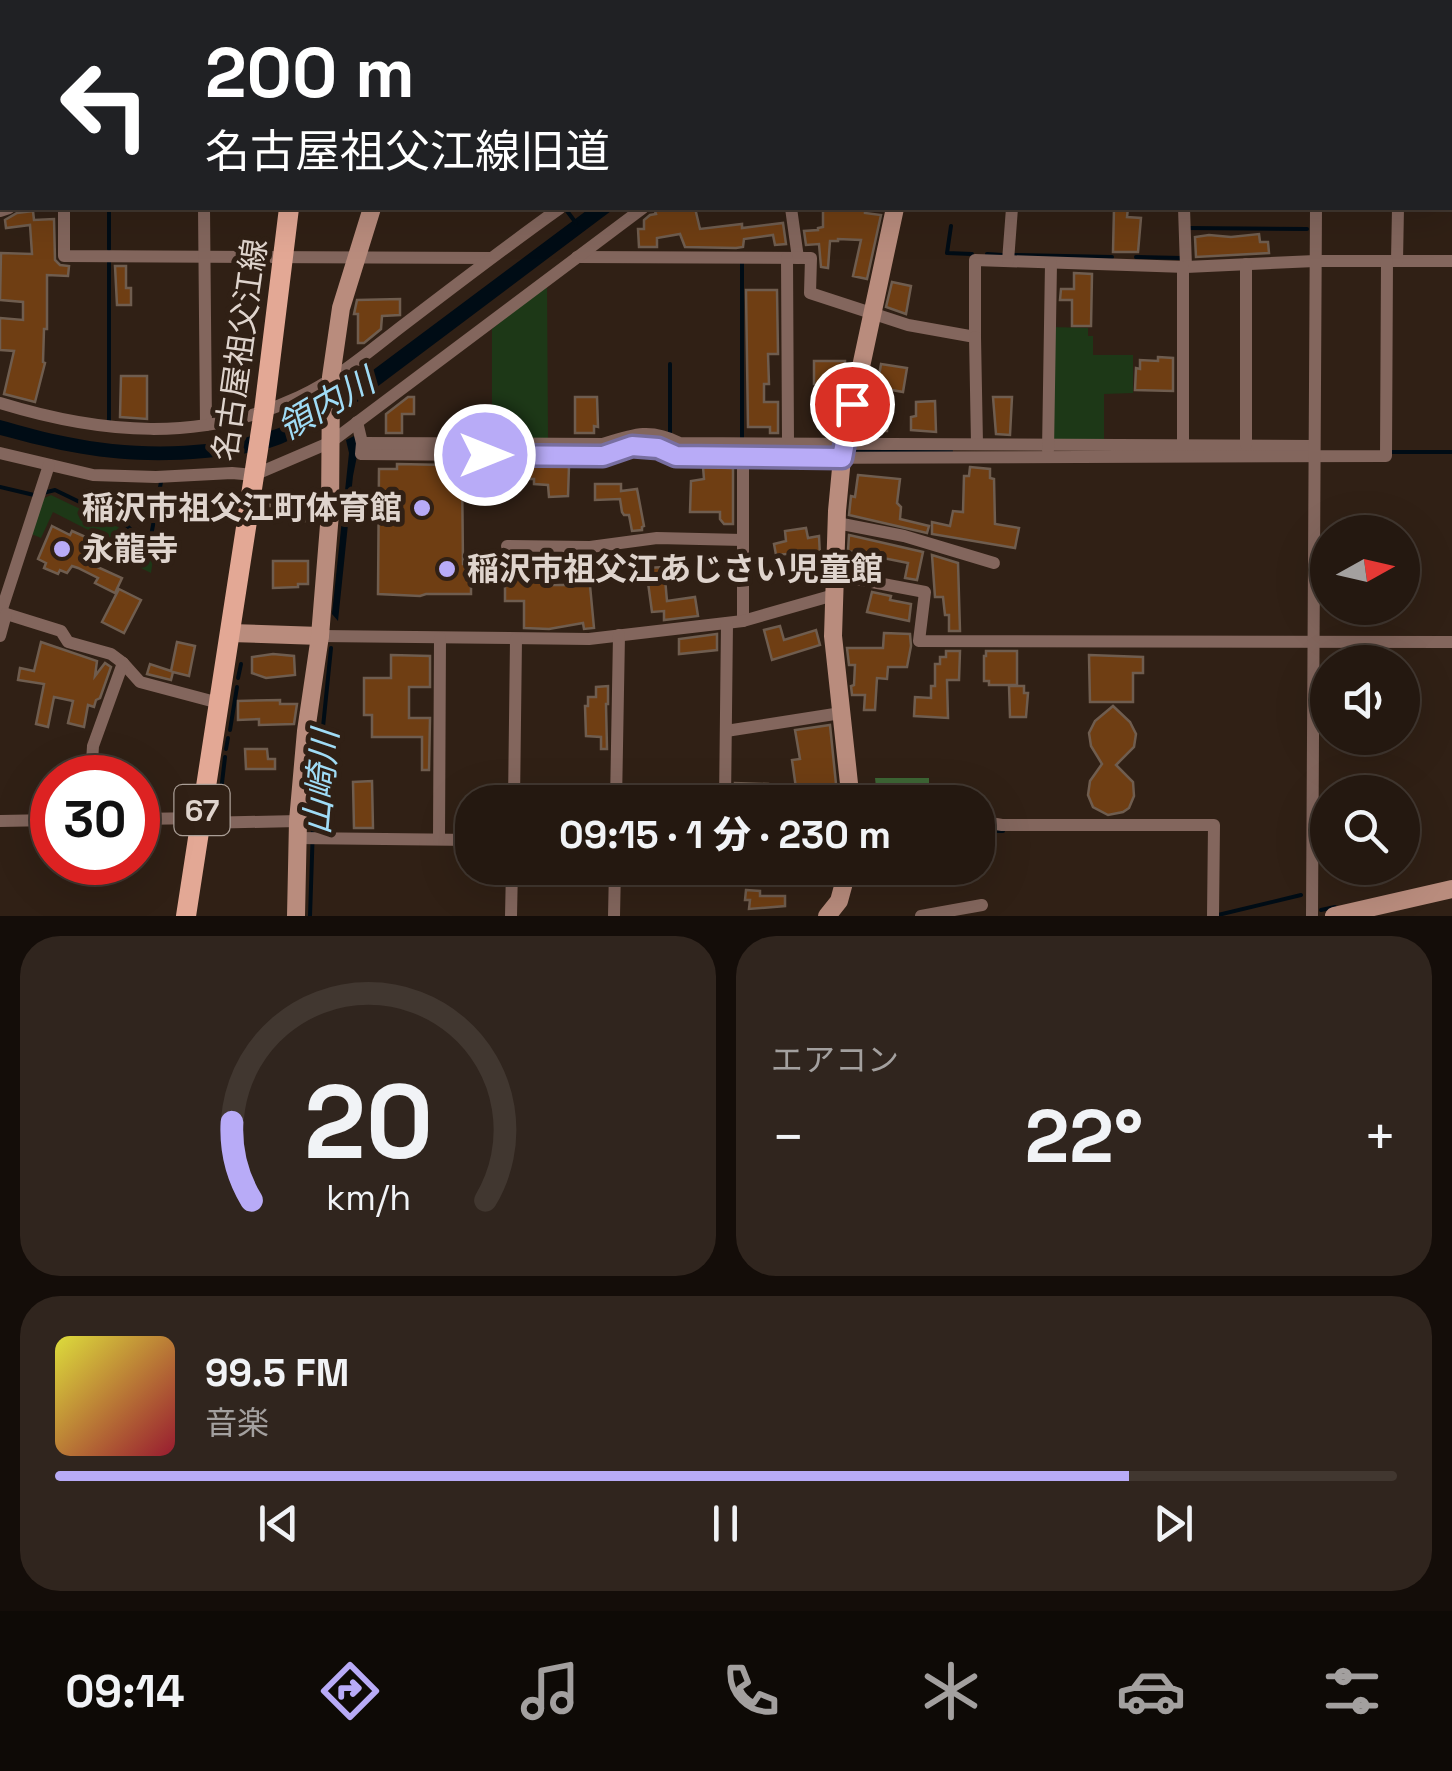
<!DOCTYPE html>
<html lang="ja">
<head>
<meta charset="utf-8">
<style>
  body { margin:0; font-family:"Space Grotesk","Noto Sans JP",sans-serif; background:#30251e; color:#f1f3f6; height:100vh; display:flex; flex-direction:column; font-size:38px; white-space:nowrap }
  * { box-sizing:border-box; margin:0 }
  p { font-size:32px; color:#a3a09f }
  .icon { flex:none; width:55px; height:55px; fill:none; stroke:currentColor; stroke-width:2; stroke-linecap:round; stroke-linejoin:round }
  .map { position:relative; height:916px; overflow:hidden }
  .side { display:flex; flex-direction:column; gap:20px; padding:20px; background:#140d09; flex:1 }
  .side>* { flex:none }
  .hud { position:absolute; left:0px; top:0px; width:1452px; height:210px; box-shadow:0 10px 40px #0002,0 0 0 2px #413730; background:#202124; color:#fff; overflow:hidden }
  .needle { width:65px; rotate:82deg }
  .tools { position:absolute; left:1310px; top:515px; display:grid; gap:20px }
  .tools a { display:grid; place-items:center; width:110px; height:110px; border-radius:50%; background:#241810; box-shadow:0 10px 40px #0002,0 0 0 2px #413730; font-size:50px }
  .speed { position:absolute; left:30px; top:755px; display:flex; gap:20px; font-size:50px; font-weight:700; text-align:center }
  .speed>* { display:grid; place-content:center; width:130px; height:130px; border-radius:50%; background:#241810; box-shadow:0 10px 40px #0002,0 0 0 2px #413730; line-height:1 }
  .speed .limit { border:15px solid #d22; background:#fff; color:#111 }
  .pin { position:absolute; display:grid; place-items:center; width:85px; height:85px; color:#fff; margin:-42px; border:5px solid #fff; border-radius:50%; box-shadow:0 2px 10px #0007 }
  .me { position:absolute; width:110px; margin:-55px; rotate:90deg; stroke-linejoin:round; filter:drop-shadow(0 0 8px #0008) }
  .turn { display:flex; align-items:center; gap:35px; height:210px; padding:0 40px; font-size:45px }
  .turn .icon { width:130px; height:130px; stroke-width:2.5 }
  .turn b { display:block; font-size:70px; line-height:85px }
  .big { font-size:75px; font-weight:800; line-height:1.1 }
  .side .widget { flex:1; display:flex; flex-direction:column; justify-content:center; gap:15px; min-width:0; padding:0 35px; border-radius:40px; background:#30251e }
  .side .dial { align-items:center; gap:0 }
  .dial svg { height:260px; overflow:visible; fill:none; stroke:#413730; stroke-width:7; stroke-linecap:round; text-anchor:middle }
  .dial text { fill:#f1f3f6; stroke:none }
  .song { display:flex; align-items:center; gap:30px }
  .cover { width:120px; height:120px; border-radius:15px; background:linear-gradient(135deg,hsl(60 70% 55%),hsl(350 70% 35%)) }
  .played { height:10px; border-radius:5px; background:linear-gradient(90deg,#b8abf7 80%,#413730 80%) }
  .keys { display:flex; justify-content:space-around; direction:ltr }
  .heat { display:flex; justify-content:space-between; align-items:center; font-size:55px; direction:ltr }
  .side .tiles { flex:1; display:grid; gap:20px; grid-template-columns:1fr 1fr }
  .widget:last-child { grid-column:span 2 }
  .trip { position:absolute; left:455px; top:785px; width:540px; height:100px; border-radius:40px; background:#241810; box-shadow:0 10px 40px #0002,0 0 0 2px #413730; font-weight:800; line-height:100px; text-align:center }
  .tabs { display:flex; height:160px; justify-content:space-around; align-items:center; background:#0e0a06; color:#a3a09f }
  .tabs .icon { width:70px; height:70px }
  .tabs .current { color:#b8abf7 }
  .tabs b { font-size:45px; color:#f1f3f6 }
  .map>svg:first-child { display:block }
  .green { fill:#1d3817 }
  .forest { fill:#3d6635 }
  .water { fill:#000c15 }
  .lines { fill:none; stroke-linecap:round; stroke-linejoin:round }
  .stream { stroke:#000c15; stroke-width:4 }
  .building { fill:#6f3e13; stroke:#6f5d4f; stroke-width:2.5 }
  .street { stroke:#83665d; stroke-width:12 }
  .secondary { stroke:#b98c7d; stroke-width:18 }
  .primary { stroke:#e3a895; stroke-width:20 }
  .route-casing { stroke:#786fa1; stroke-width:25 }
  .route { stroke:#b8abf7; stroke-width:18 }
  .poi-dot { fill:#b8abf7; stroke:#302015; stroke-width:4 }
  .labels { text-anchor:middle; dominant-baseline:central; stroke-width:10; stroke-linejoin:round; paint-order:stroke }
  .shield { fill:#302015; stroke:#aa9e96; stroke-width:2.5 }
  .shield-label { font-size:30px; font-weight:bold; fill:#dfd4cd }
  .street-label { font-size:32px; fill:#dfd4cd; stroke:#302015 }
  .poi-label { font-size:32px; font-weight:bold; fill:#dfd4cd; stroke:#302015; text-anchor:start }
  .water-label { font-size:35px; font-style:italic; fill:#a0dcf6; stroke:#302015 }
</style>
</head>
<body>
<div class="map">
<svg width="1452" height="916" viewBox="0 0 1452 916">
  <rect width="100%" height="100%" fill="#302015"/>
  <!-- green -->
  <g class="green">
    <polygon points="547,284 548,441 492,440 492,329"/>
    <polygon points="1052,327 1088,328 1088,336 1093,336 1093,355 1133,355 1133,393 1104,394 1104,441 1051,441"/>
    <polygon points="51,495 122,529 153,559 151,573 131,563 135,554 53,512 41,538 29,533 40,500"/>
  </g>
  <!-- forest -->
  <polygon class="forest" points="875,778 929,778 929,802 862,802 859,798 860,790 876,787"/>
  <!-- water -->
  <g class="water">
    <path d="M590,208h25l-266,200c-22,13 -44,26 -68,36 -23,9 -51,12 -76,14 -76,7 -132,-3 -205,-23v-15c23,6 45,13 68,17 70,15 165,14 230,-17 17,-8 32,-18 47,-29z"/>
    <polygon points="354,436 359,446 353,476 338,621 332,614 349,453 346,440"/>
  </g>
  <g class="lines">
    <!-- stream -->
    <g class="stream">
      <polyline points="567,211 576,223"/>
      <polyline points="951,226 947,253 972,254"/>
      <polyline points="1187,228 1307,229"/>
      <polyline points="109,249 109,208"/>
      <polyline points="987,254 1002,255"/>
      <polyline points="1013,255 1112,257"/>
      <polyline points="1136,257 1181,258"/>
      <polyline points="670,364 670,434"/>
      <polyline points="109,421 109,261"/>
      <polyline points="742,438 742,263"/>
      <polyline points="649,440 679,450 733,450"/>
      <polyline points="739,450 835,451"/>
      <polyline points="852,451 951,451"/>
      <polyline points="1392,452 1452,452"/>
      <polyline points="0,487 34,495"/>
      <polyline points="43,493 55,490 125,524 149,547 161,482"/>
      <polyline points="238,678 241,664"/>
      <polyline points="230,730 237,687"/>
      <polyline points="226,749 228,738"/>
      <polyline points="218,817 225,757"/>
      <polyline points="987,831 1003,831"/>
      <polyline points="1321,910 1335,907"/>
      <polyline points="1218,915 1301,895"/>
      <polyline points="310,916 313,826 331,648"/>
    </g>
  </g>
  <!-- building -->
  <g class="building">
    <polygon points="654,208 695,208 700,229 742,224 742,228 783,223 786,244 775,245 773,235 744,239 743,247 736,248 685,247 680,234 657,238 657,247 639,247 638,229 644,229 644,220 650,215 656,214"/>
    <polygon points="823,208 865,208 865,213 881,215 867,279 853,276 861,240 838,239 838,241 830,241 828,268 821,267 819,244 806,245 804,231 818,230 818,228 823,227"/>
    <polygon points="1114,208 1128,208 1127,217 1141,218 1138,252 1113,252"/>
    <polygon points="33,211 34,220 54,219 55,260 60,265 69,266 68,276 47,275 47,329 44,329 43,362 45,363 35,402 4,394 14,351 0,350 0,318 23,320 23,302 0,300 1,253 32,254 30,225 6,228 5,220 17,213"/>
    <polygon points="1259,234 1260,242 1268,242 1269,253 1196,257 1195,237 1209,235 1231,237"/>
    <polygon points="115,266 126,266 126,288 131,288 131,305 117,305"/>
    <polygon points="1074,273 1092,274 1091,326 1072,326 1072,300 1060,300 1061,289 1074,289"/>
    <polygon points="892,282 911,286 906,314 886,307"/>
    <polygon points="746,290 777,290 778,354 768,354 769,384 764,384 764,402 778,402 778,433 770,433 770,427 748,427"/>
    <polygon points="357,300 400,299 400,315 382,316 381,329 364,343 358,343 358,314 354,314"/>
    <polygon points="1158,357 1173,358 1173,391 1135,390 1136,368 1140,369 1140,360 1158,361"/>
    <polygon points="814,361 845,361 845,383 814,384"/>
    <polygon points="881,364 907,368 903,392 886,389 881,411 888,411 887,431 870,431 872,402 869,401 872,386 877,388"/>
    <polygon points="121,376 147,376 147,419 120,417"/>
    <polygon points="408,397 414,397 414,414 402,414 402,433 386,433 386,414"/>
    <polygon points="575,397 597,397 598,427 594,426 594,433 575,433"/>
    <polygon points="993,397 1012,397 1010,435 996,434"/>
    <polygon points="935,401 936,432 911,430 911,417 916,416 916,402"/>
    <polygon points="397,464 448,465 448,470 462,469 463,564 471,564 471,594 426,594 420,596 378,594 379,469 397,469"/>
    <polygon points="520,465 569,466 568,496 549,497 548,485 534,484 534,479 524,479 524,471 520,471"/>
    <polygon points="703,467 733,468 733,524 724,524 720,519 720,512 690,512 691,481 704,479"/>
    <polygon points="970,467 990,469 990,478 994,479 995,524 1019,528 1015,548 932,534 932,522 950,526 953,511 963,512 964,476 969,476"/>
    <polygon points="858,475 900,479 897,503 901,507 900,519 929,526 927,533 849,515 851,496 855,497"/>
    <polygon points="595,484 621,484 621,491 637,489 644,526 642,527 642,530 632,531 629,515 624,515 622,512 620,499 595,500"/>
    <polygon points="270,495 318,495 317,522 291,520 290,506 270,506"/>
    <polygon points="52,526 70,535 72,531 90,539 82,560 122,578 115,593 95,583 98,578 78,568 72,566 67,573 60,570 58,574 44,568 46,563 38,559"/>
    <polygon points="806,528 808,538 819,536 821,577 813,578 814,583 804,584 798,553 776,555 774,544 786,541 785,531"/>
    <polygon points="849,535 923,552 917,580 905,578 908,563 848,551"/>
    <polygon points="932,555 958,563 960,631 949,631 949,615 945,615 943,597 935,597"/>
    <polygon points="505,556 568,557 568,566 550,566 550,585 576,585 575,578 589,575 594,628 584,629 583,623 549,629 524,628 524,601 505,601"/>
    <polygon points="273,561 308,561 308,584 298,584 298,587 273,588"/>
    <polygon points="664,567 667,601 695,597 698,616 664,620 664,611 652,612 646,568"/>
    <polygon points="119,589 141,600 124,633 102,622"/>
    <polygon points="872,592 891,596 890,600 911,604 909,621 867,612"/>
    <polygon points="780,626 784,640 816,630 820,645 772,660 764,630"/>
    <polygon points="884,633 910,634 911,646 907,667 888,667 887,679 877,678 875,710 864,710 865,695 852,695 851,686 854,685 855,665 849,665 847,648 883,648"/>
    <polygon points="717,634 717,650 679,654 679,639"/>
    <polygon points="41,642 97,661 95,676 105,663 111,667 100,698 96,700 94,707 88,705 84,727 68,723 73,701 54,697 48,727 36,724 44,684 18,680 20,668 34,671"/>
    <polygon points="177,642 195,646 189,676 173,672 171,680 147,674 150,664 171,671"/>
    <polygon points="946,651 960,651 959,680 947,680 948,718 914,716 915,697 931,698 931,686 935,686 935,664 940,664 940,657 946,657"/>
    <polygon points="986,651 1017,651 1017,685 989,685 989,681 984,681 984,656 986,656"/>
    <polygon points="273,654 294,656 295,675 266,678 252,673 252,657"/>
    <polygon points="391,655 430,656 430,687 409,687 409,718 430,718 429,770 422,770 422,737 372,737 372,715 364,715 364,678 391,678"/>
    <polygon points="1089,655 1143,657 1143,673 1133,673 1133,702 1090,702"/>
    <polygon points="608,686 608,704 606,704 607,749 601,749 601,737 586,736 585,706 588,706 588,697 596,697 596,687"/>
    <polygon points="1009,686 1024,686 1024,693 1028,693 1026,717 1010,717"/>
    <polygon points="280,700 280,704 297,704 294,724 259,725 259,719 238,720 238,701"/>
    <polygon points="1113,706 1130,722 1136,734 1134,747 1116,765 1133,782 1134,796 1129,808 1123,812 1108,815 1093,807 1088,795 1090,781 1102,764 1091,746 1089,733 1095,721"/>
    <polygon points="830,725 836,784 813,787 814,794 811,797 785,802 735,802 735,783 768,784 768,793 796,788 792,760 800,759 795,730"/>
    <polygon points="245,749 267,749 268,759 275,759 275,769 246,769"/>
    <polygon points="372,781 373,828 354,828 353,782"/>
    <polygon points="746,890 760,891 760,896 785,896 785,906 749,909 750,900 745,900"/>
  </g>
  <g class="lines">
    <!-- street -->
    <g class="street">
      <polyline points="556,0 556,2"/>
      <polyline points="29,2 30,0"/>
      <polyline points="736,2 736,0"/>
      <polyline points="864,2 869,0"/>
      <polyline points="966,2 970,0"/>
      <polyline points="1151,2 1162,0"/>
      <polyline points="1316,2 1316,0"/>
      <polyline points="1380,2 1381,0"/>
      <polyline points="0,62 2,58"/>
      <polyline points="0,71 2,71"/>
      <polyline points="1450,97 1452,96"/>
      <polyline points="64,208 64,256 491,258"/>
      <polyline points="204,208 206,425"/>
      <polyline points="791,208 798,258"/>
      <polyline points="1184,208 1186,267"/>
      <polyline points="0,211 9,208"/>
      <polyline points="577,257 811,258 810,293 908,325 975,337 975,260 1186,267 1315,261 1452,261"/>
      <polyline points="787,258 788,443"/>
      <polyline points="1008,261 1012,208"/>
      <polyline points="1397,261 1398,208"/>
      <polyline points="1183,267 1183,449"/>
      <polyline points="975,337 977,444"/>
      <path d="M0,403c101,31 201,40 299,-6 39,-18 74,-49 107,-74 51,-39 102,-78 154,-115"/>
      <polyline points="357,422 362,443 361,454 603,456 632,446 659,448 676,456 743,458"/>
      <path d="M362,443l241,1c31,-10 47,-16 77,-1l634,3"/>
      <polyline points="1246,445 1246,264"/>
      <polyline points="1048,450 1051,263"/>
      <polyline points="0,453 93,475 156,477 232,473 254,475 331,442 643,208"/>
      <polyline points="837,523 904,536 994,563"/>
      <polyline points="507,546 590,547 657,538 743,540"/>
      <polyline points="835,575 925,592 919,641 1452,642"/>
      <polyline points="0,612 61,631 68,642 111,654 123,663 140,682 219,703"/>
      <polyline points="1,612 49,465"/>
      <polyline points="743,621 743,458 1386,456 1387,261"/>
      <polyline points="0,636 6,614"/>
      <polyline points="320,636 589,639 743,621 834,595"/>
      <polyline points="726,731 841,713"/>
      <polyline points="91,778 93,746 123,663"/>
      <polyline points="514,802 516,639"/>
      <polyline points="616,802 619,635"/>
      <polyline points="725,802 727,623"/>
      <polyline points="820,802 851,799"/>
      <polyline points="138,819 201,818"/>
      <polyline points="0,821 52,820"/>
      <polyline points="978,821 1002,825 1214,825 1213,916"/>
      <polyline points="200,823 298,821"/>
      <polyline points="297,838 472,840"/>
      <polyline points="439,839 440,638"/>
      <polyline points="511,916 512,868"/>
      <polyline points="614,916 615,868"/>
      <polyline points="921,916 982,905"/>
      <polyline points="1312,916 1316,208"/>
    </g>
    <!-- secondary -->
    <g class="secondary">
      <polyline points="902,0 902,2"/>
      <polyline points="432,2 432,0"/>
      <polyline points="230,633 320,636"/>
      <polyline points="851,802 833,636 837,511 842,458 853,404 895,208"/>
      <polyline points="296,916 298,821 306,731 320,636 330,513 331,377 341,308 372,208"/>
      <polyline points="827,916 839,901 848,868"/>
      <polyline points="1334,916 1452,889"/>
    </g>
    <!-- primary -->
    <g class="primary">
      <polyline points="311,2 312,0"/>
      <polyline points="186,916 264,411 289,208"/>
    </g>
  </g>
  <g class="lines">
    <!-- route casing -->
    <g class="route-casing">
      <polyline id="route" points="485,455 603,456 632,446 658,448 676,456 842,458 852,404"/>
    </g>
    <!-- route -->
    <use href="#route" class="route"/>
  </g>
  <!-- markers -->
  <g class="poi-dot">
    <circle cx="422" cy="508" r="10"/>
    <circle cx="62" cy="549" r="10"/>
    <circle cx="447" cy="569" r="10"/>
  </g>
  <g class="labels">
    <!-- shield labels -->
    <rect class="shield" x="174.5" y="785" width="55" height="50" rx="8"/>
    <g class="shield-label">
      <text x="202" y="810">67</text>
    </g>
    <!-- street labels -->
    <g class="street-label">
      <text transform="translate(240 350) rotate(-82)">名古屋祖父江線</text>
    </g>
    <!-- poi labels -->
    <g class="poi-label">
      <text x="402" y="508" text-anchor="end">稲沢市祖父江町体育館</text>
      <text x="82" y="549">永龍寺</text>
      <text x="467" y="569">稲沢市祖父江あじさい児童館</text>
    </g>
    <!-- water labels -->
    <g class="water-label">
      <text transform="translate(326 404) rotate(-30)">領内川</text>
      <text transform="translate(321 782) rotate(-85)">山崎川</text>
    </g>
  </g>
</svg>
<div class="tools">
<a><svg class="needle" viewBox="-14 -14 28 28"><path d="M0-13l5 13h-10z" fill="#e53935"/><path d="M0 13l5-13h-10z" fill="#a3a09f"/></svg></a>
<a><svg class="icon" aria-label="sound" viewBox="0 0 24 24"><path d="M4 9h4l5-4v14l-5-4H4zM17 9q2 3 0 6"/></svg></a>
<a><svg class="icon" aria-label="search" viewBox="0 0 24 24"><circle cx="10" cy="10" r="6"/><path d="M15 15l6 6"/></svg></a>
</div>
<div class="speed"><div class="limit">30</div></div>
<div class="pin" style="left:852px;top:404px;background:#d93025"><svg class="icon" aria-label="arrive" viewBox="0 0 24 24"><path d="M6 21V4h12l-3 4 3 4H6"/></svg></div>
<svg class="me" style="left:485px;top:455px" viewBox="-20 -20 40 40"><circle r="17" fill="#b8abf7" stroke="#fff" stroke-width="3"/><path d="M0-11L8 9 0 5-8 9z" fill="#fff"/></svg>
<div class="trip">09:15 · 1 分 · 230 m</div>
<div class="hud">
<div class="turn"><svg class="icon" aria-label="left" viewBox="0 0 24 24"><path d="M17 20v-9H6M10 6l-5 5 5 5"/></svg><div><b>200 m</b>名古屋祖父江線旧道</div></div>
</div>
</div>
<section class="side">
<div class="tiles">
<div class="widget dial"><svg viewBox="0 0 100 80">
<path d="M14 69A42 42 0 1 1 86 69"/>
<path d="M14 69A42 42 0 0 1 8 45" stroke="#b8abf7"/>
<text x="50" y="56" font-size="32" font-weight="700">20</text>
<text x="50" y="72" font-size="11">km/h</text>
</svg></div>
<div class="widget"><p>エアコン</p>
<div class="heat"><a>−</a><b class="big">22°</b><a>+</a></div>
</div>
<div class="widget">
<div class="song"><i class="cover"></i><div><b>99.5 FM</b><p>音楽</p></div></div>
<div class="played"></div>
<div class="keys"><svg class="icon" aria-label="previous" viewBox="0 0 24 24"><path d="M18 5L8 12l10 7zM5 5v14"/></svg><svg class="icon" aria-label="pause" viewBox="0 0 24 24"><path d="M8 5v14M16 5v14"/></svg><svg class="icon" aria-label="next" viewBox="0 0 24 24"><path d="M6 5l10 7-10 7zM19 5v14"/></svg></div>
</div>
</div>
</section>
<nav class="tabs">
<b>09:14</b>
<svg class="icon current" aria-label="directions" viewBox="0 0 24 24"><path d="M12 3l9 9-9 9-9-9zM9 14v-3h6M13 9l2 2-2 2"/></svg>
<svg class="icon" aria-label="music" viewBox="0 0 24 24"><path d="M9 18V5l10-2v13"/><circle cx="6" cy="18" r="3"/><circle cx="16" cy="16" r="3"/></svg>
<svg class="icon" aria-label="phone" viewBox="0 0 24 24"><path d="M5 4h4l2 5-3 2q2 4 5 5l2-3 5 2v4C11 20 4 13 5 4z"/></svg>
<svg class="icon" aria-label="climate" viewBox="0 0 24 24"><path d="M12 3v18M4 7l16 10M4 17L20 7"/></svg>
<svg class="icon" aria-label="car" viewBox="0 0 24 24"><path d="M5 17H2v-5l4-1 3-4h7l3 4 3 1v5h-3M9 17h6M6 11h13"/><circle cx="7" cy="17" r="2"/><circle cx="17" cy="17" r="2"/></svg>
<svg class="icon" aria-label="filters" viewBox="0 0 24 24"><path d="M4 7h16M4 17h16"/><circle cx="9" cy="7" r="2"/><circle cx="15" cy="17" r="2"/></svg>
</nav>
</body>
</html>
